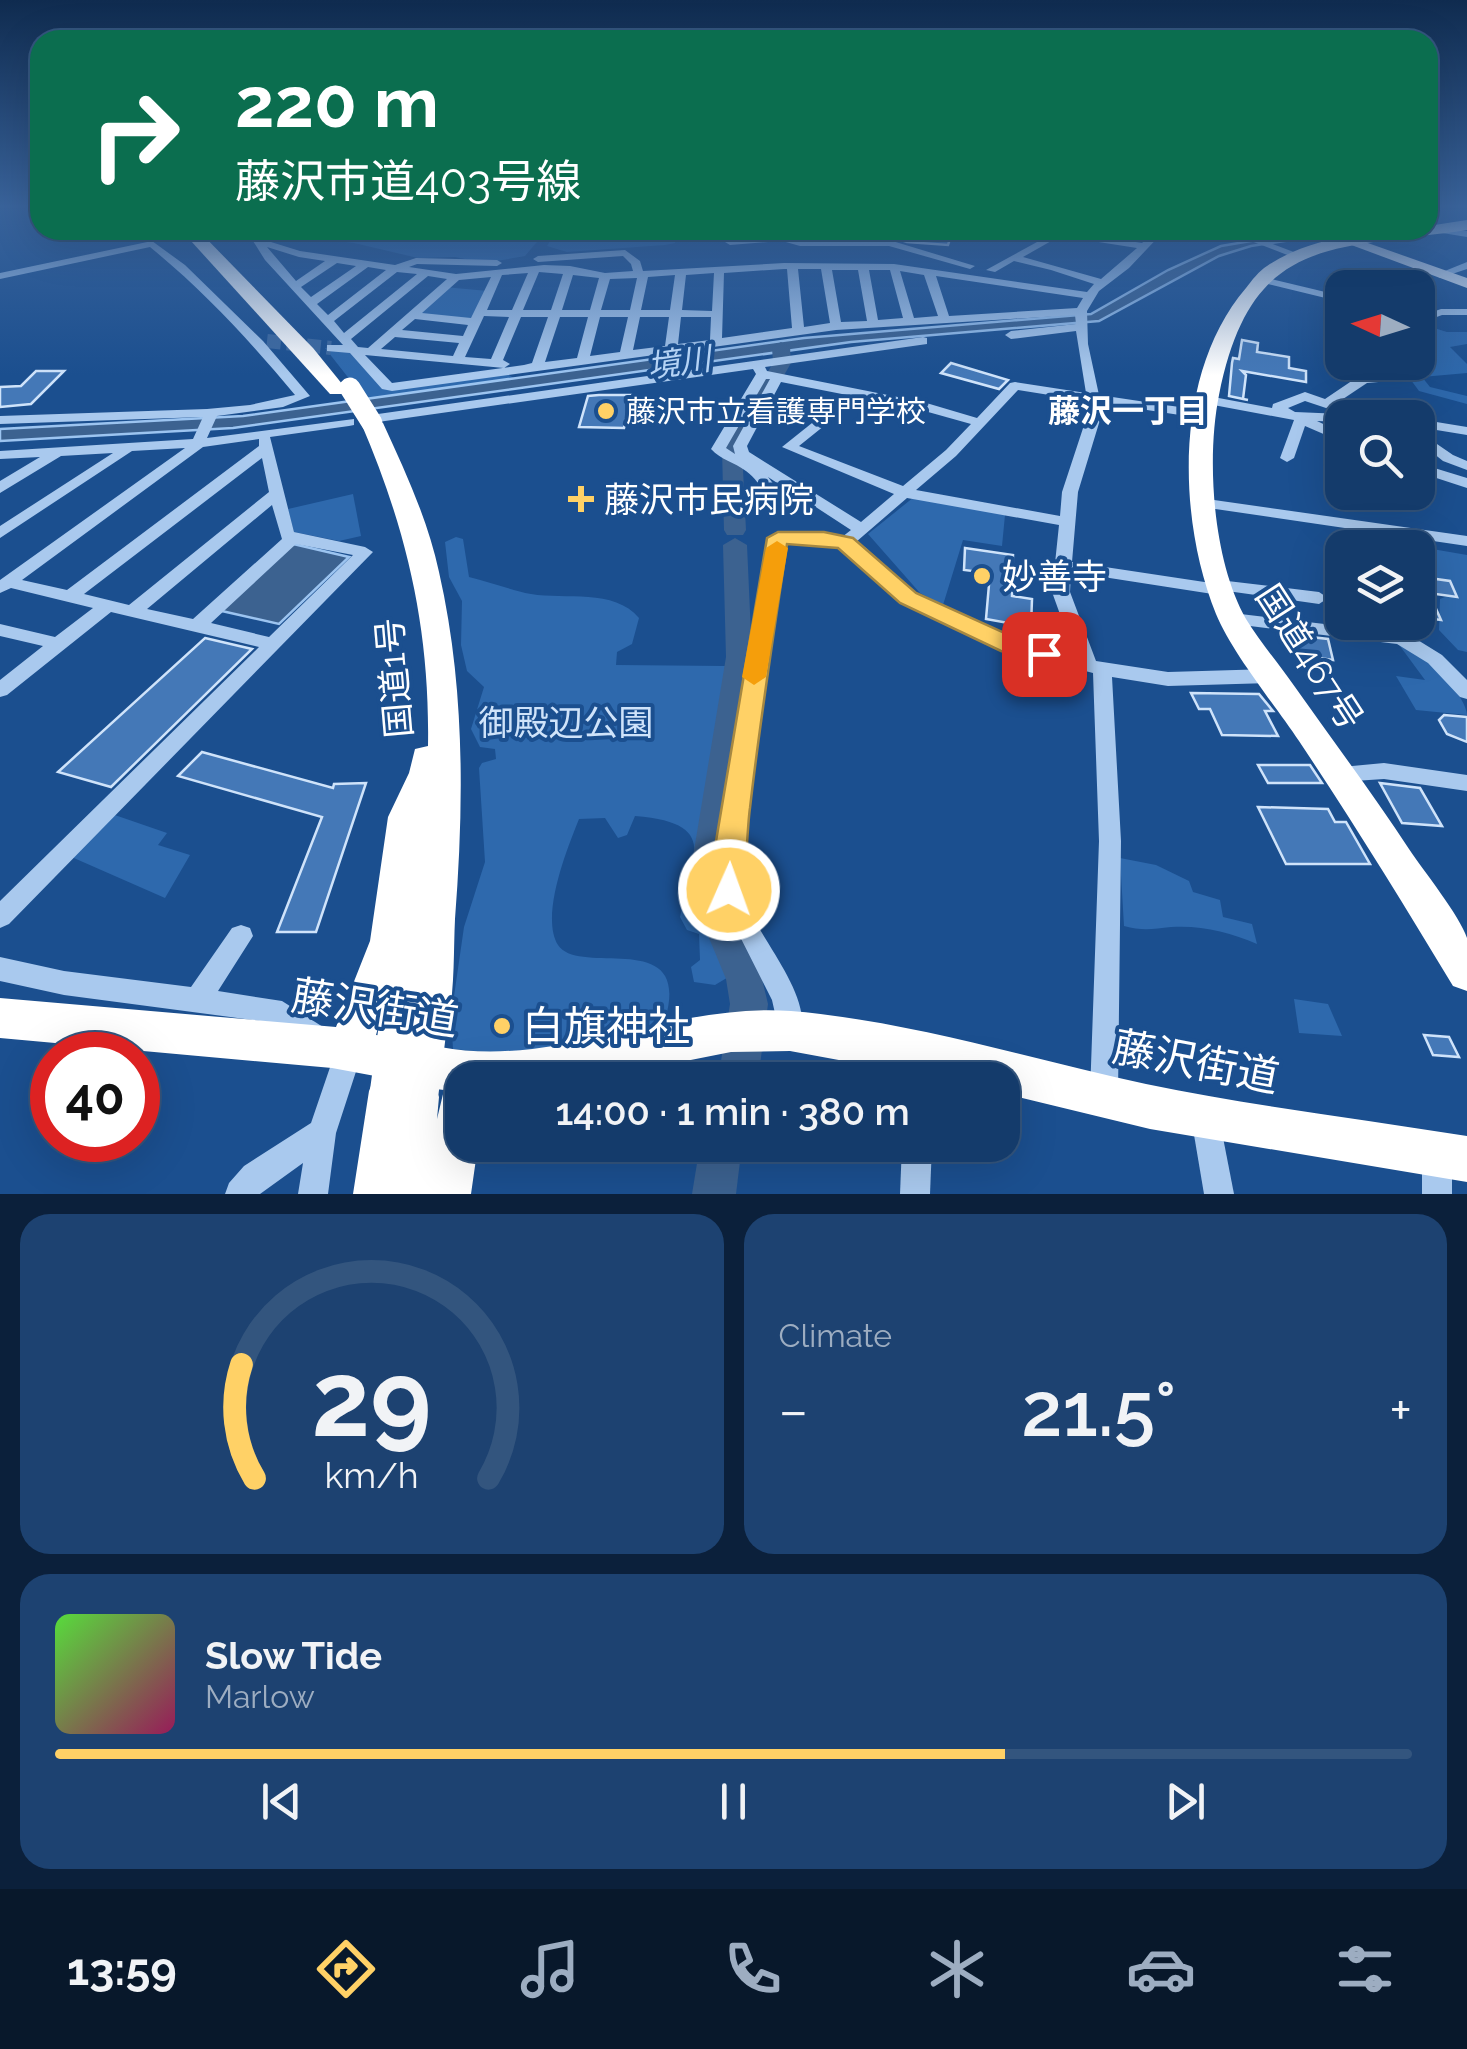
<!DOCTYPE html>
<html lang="en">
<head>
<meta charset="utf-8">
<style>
  body { margin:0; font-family:Raleway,"Noto Sans JP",sans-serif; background:#1d4271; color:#f1f3f6; height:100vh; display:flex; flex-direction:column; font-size:38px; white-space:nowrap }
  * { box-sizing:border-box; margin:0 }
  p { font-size:32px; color:#9dadc1 }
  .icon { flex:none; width:55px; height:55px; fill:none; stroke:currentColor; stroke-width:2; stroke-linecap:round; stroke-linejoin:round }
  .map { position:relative; height:1194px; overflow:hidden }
  .details { display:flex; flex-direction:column; gap:20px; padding:20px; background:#0b203b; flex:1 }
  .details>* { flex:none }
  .top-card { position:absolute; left:30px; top:30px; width:1408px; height:210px; border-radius:30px; box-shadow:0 10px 40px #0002,0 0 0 2px #33557e; background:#0b6e4f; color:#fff; overflow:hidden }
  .needle { width:65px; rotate:274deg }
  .buttons { position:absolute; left:1325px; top:270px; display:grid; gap:20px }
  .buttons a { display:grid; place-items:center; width:110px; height:110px; border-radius:20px; background:#143b6b; box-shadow:0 10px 40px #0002,0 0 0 2px #33557e; font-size:50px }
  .speed { position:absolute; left:30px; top:1032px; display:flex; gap:20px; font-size:50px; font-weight:700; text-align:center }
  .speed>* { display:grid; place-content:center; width:130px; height:130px; border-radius:50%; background:#143b6b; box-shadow:0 10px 40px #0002,0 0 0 2px #33557e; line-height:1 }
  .speed .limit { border:15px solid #d22; background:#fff; color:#111 }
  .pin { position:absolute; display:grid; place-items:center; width:85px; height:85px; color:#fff; margin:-42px; border-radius:20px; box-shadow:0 5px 15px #0006 }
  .me { position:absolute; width:110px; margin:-55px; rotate:2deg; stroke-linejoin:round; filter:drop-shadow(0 0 8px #0008) }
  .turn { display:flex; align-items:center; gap:35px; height:210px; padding:0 40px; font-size:45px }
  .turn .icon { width:130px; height:130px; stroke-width:2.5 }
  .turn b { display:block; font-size:70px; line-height:85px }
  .big { font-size:75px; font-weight:600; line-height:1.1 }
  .details .tile { flex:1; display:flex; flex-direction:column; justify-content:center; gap:15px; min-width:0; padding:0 35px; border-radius:30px; background:#1d4271 }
  .details .dial { align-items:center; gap:0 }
  .dial svg { height:260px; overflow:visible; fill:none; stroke:#33557e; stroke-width:7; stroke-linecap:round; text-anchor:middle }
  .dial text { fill:#f1f3f6; stroke:none }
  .song { display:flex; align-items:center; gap:30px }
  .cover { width:120px; height:120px; border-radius:15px; background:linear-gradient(135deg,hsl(110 70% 55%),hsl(330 70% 35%)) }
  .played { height:10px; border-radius:5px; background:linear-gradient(90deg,#ffd166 70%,#33557e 70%) }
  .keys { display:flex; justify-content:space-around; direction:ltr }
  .heat { display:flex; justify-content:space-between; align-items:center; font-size:55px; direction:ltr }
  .details .tiles { flex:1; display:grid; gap:20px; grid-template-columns:1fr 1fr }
  .tile:last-child { grid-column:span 2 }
  .trip { position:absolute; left:445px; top:1062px; width:575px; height:100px; border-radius:30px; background:#143b6b; box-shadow:0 10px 40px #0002,0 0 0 2px #33557e; font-weight:600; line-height:100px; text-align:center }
  .menu { display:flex; height:160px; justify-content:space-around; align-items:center; background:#08182b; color:#9dadc1 }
  .menu .icon { width:70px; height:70px }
  .menu .current { color:#ffd166 }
  .menu b { font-size:45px; color:#f1f3f6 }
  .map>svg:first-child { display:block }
  .green { fill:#2e69ad }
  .water { fill:#3c6290; stroke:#9cc4f0; stroke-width:2.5 }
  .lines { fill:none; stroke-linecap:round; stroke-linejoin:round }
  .river { fill:#3c6290; fill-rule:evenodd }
  .building { fill:#4478b7; stroke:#cfe3fa; stroke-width:2.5 }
  .minor-tunnel { stroke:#3d69a0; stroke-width:14; stroke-dasharray:14 6; stroke-linecap:butt }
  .minor { fill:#a9c9ee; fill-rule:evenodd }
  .major { fill:#f0f6ff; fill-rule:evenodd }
  .highway { fill:#fff; fill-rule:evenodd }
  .highway-bridge-far1 { stroke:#fff; stroke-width:21 }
  .highway-bridge { stroke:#fff; stroke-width:42 }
  .route { fill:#ffd166; stroke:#a68842; stroke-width:2.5 }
  .slow { fill:#f59e0b }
  .poi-dot { fill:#ffd166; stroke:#1b4f8f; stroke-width:4 }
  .labels { text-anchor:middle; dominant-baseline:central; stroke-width:8; stroke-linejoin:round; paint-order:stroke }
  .far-poi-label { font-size:30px; fill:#fff; stroke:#1b4f8f; text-anchor:start }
  .far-water-label { font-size:32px; font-style:italic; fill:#b5d3f5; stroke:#1b4f8f }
  .far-neighbourhood-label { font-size:32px; font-weight:bold; fill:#fff; stroke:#1b4f8f }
  .poi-label { font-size:35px; fill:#fff; stroke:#1b4f8f; text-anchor:start }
  .street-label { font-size:35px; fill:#fff; stroke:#1b4f8f }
  .park-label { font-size:35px; fill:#cfe3fa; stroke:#1b4f8f }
  .near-street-label { font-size:42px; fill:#fff; stroke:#1b4f8f }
  .near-poi-label { font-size:42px; fill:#fff; stroke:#1b4f8f; text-anchor:start }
</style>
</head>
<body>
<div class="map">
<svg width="1467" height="1194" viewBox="0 0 1467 1194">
  <rect width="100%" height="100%" fill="#1b4f8f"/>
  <!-- green -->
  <g class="green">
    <polygon points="252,230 547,230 525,256 485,263 455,257 418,258 354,243"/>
    <polygon points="557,230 675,230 675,243 665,245 567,252 547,246"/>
    <polygon points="444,287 488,291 473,320 418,314"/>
    <polygon points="1418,323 1447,332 1467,332 1467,344 1450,347 1467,364 1467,373 1422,377 1430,387 1467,396 1467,404 1419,391 1405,372 1392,363 1418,362"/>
    <polygon points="325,348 354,351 387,390 505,373 514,378 365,399"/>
    <polygon points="353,494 361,536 339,541 294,532 288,509"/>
    <polygon points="914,497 1005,515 1002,546 963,540 943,605 920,593 868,534"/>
    <polygon points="1357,536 1467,555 1467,652 1458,650 1439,630 1440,599 1450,595 1452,587 1441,579 1418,575 1418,548 1346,548"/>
    <path d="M456,537l7,2 6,38c21,5 42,13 62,17 34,6 83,-6 108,24l-7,26 -15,8 -1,13 109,1 -8,82 -14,63 -3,72 4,29 26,64 -15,9 -21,-3 -3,-15 9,-7 -1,-26 -12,-4 -7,-13c12,-60 41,-94 -45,-101l-8,19 -9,3 -13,-20 -26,1c-12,30 -39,97 -21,126 22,34 142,-23 104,84l-92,12 -44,15 -73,-7 -2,-32 13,-90 21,-65 -6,-94 3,-5 14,-4 -1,-10 -15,-2 -9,-18 13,-42 -17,-16 -6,-26 1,-44 -13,-24 -4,-35z"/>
    <path d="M1397,642c3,1 14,2 16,3 15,9 54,53 54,70l-51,-5 -20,-34 29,4z"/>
    <polygon points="109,813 167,833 158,845 190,855 165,898 67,855"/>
    <path d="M1120,858l36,7 33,16 4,11 27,8 3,17 29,7 5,20c-27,-12 -56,-19 -86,-17 -18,2 -29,4 -47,-1z"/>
    <polygon points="1294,999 1328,1004 1342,1036 1299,1033"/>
  </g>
  <!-- water -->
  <g class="water">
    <polygon points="1318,230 1358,230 1251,246 1219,256 1099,321 851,342 233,428 0,441 0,429 243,416 804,338 1091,314 1168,270 1221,246"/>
    <polygon points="289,543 349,557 279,624 213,609"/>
  </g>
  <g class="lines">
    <!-- river -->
    <g class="river">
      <polygon points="781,342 790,347 791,363 742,449 746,530 743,535 727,535 724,530 722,449 773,363 772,347"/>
      <polygon points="735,538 747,545 752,657 722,887 762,979 768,1004 758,1080 718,1080 730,1004 726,979 688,887 726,657 723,545"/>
      <polygon points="700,1145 742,1145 736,1194 692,1194"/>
    </g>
  </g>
  <!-- building -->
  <g class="building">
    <polygon points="892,230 953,230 948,245 907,242 889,236"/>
    <polygon points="1242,340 1258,343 1257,352 1289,357 1289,368 1306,371 1306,382 1242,371 1246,375 1243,399 1248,400 1229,396 1232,363 1233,358 1239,359"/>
    <polygon points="951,363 1008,380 999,389 941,373"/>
    <polygon points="36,371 64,371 31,404 0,407 0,387 21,386"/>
    <polygon points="599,395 631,395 624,428 579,427 588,396"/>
    <polygon points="965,548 1013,555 1012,596 1032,599 1031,627 986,619 990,573 964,570"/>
    <polygon points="1418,566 1422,577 1450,581 1457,597 1429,593 1441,620 1418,617"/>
    <polygon points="1284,634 1328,639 1333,660 1290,654"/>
    <polygon points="205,638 252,649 111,787 58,772"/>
    <polygon points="1191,693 1259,694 1273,711 1265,711 1278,736 1222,735 1210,709 1199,709"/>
    <polygon points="1444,715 1467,717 1467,742 1447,734 1439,720"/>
    <polygon points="202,752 333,788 334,784 366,783 316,932 277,932 322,817 178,776"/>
    <polygon points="1258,765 1310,765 1322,783 1268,783"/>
    <polygon points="1380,783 1420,788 1442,826 1402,823"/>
    <polygon points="1258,807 1328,809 1335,822 1346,822 1370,864 1286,864"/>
    <polygon points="1424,1035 1449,1037 1459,1057 1433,1055"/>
  </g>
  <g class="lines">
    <!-- minor-tunnel -->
    <polyline class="minor-tunnel" points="267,341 331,348"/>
    <!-- minor -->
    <g class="minor">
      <polygon points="1439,227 1467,231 1467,237 1436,232 1436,228"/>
      <polygon points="744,230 761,230 800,240 889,240 975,266 970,269 889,246 800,246"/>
      <path d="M1059,230l83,13 13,-13h10l-36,38 -30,23 -12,20 1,33 11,51 107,16 7,4 -7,4 -105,-16 2,7 -25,82 -6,70 139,21 8,-3 100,12 9,6 -9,6 -92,-13 -8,4 -148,-23 -1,20 26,69 72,11 102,-3 7,2 3,5 -3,5 -7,2 -102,3 -56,-9 9,164 -3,253 -4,10 -10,4 -10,-4 -4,-10 9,-253 -6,-168 -90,-23 -101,-48 -48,-46 -15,-9 -15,-4h-39l-45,322c0,7 -1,17 1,24 9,41 77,107 58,151l-9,4 -9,-4 -9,-40 -55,-109 -1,-26 54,-327c17,-11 51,-5 72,-1l9,-7 -46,-30c-46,13 -33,-10 -59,-29 -12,-9 -25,-11 -35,-22l45,-75 -3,-5 -375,53 -7,-4 7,-4 545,-77 4,1v6l-162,23 2,4 156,31 54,16 33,-35 5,-1 71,11 -10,-62 -65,8 -6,-4 6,-4 65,-7 -1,-9 -239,15 -444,61 -10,-2 -32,-36 -23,-2v-6h16l-78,-85 -12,-19 5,-3 42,13 95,14 21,-7 81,2 5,3 -5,3 -80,-2 -8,3 47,7 88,-9 26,1 35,7 28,-2 -2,-7 -8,-8 -85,6 -5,-3 5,-3 87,-6 15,11 3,10 141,-8 110,1 193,28 7,-8 -43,-14 -37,-9 -19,11 -9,-2zM1060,236l77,12 -36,31 -78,-22zM267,247l32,10 26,4 -29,20zM337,263l19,3 -45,31 -10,-10zM368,267l18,3 -58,45 -11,-11zM784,269h3l5,59 -70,10 2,-65zM798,269h23l9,54 -26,4zM832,270h26l9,51 -26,1zM869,270h21l13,48 -25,2zM900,271l24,4 14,41 -24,2zM397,272l20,2 -73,59 -10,-12zM539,272l24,2 -12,36h-28zM528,273l-16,37h-25l15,-35zM714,273l-2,38 -30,-1 4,-35zM573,275l26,3 -9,32h-28zM675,275l-5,35h-29l7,-33zM428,276l19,3 -79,69 -10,-1 -7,-8zM936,276l147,22 -6,10 -128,8zM491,277l-20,41 -49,-5 37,-33zM637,278l-7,32h-29l9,-31zM484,316l25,1 -18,42 -26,-2zM521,317h27l-16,46 -8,2 -132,18 -27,-28 139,13 6,-4 -7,-4zM560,317h28l-11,41 -32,4zM600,317h28l-8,35 -30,4zM640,317h29l-4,29 -32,4zM681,317h30l-1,23 -32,4zM415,319l53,6 -5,11 -61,-6zM395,337l64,6 -6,13 -72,-7zM766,379h4l-37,67 2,8 -9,-6zM781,382l66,13 -65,52 112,47 -33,28 -112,-70 -2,-6zM1018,390l69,11 2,9 -27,82 -2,24 -144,-26 40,-34zM860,397l61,13 50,14 -25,26 -43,36 -104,-40zM768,477l26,17 -12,1zM907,498l152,27 -7,67 23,64 -59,-15 -102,-47 -48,-46 -10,-6z"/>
      <polygon points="1222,230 1236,230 1299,254 1290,256"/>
      <polygon points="764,237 768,238 768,242 730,245 725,242 730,239"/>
      <path d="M152,241l33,24 78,76 47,55 -27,11 -66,9 -10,22 147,-19v6l-5,1 -79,11 24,95 71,15 8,5 -364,372 -9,4v-27l259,-254 -148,-35 -104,83 -7,2v-17l43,-34 -43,-10v-12l55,13 38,-29 -82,-20 -11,5v-13l185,-132 -53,3 -132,87v-12l113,-73 -52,3 -61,37v-12l40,-24 -40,2v-8l193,-12 10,-22 -203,7v-8l207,-7 43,-4 45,-10c-44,-53 -91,-104 -145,-148l-150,32v-6zM259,439v7l-192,144 -45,-10 181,-133zM262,458l7,34 -140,113 -45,-11zM272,505l10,34 -89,80 -46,-10zM296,544l57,11 -84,82 -58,-14z"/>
      <polygon points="1467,262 1467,269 1440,278 1435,275"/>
      <polygon points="1259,276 1342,296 1342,302 1255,281 1254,279"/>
      <polygon points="1441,309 1467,309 1467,315 1442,315 1418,324 1418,317"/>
      <polygon points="1419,371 1424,372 1424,378 1367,383 1331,407 1326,408 1305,401 1288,408 1295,412 1342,414 1349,418 1342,418 1342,422 1317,421 1342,433 1342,442 1305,426 1294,458 1287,462 1280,458 1294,420 1208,404 1201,400 1208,396 1272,408 1273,404 1305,392 1325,399 1359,376"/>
      <polygon points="1418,419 1467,427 1467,435 1418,427"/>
      <polygon points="1418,431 1453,455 1467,461 1467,470 1443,461 1418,441"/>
      <polygon points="1418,463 1467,478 1467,488 1418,472"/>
      <polygon points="1200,498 1467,536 1467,546 1195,506 1192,503"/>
      <polygon points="1232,613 1408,634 1442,655 1467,680 1467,699 1460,697 1428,663 1397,644 1226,623 1223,619"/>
      <polygon points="1384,763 1467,775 1467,791 1384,779 1339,782 1331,780 1328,774 1331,768"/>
      <polygon points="241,925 250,928 253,936 218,991 282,1001 323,1027 327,1036 323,1045 314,1049 268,1022 64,995 0,981 0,957 64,971 191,987 232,928"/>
      <polygon points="349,1037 359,1041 363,1050 336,1133 328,1194 298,1194 303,1163 260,1194 225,1194 229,1183 244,1166 311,1123 339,1041"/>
      <polygon points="1205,1103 1215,1107 1219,1117 1234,1194 1204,1194 1191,1117 1195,1107"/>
      <polygon points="1437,1140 1447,1145 1452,1155 1452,1194 1422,1194 1422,1155 1427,1145"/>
      <polygon points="902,1145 932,1145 930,1194 900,1194"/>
    </g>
    <!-- major -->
    <polygon class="major" points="1311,230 1331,230 1467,278 1467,288"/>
    <!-- highway -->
    <g class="highway">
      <path d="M1467,220v10c-137,20 -216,5 -248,165 -13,65 -6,166 27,224 14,23 33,45 49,68 38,54 78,107 114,162 14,21 51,67 58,89 0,15 0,38 0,53l-14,-5c-50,-83 -100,-164 -154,-245 -24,-36 -67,-88 -83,-127 -39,-97 -42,-242 30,-326 6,-8 13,-17 21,-22 44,-30 108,-36 161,-36v-4z"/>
      <polygon points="181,230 198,230 313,348 347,390 344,394 330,394"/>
      <path d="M372,416l11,7c22,48 45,97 56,149 26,114 25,231 16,347 -2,41 1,91 -15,128 118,22 233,-45 351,-36 120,10 238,48 355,73 106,22 214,35 321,52v46l-317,-53 -148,-36v-13h-55l-157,-29 -59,1 -141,28h-128v65h16l-7,49h-118l16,-103 6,-15 -43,-8 -332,-30v-40l336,29 34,-86 18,-124 21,-44 6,-24 13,-3c2,-117 -21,-216 -67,-323zM379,1024v1l5,11 -8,-1zM436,1089l8,1 -7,29 2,-22z"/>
    </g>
    <!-- highway-bridge-far1 -->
    <polyline class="highway-bridge-far1" points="350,388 372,423"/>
    <!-- highway-bridge -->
    <g class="highway-bridge">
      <polyline points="391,1091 400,1025"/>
      <polyline points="417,1097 425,1033"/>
    </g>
  </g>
  <!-- sky -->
  <linearGradient id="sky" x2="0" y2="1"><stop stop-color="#0f2b4f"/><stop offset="0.55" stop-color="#39639b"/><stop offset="1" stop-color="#39639b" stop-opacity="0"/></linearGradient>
  <rect width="1467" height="375" fill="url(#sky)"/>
  <!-- route -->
  <path class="route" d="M778,532h46l29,6 63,55 102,46 34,9 4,6 -12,8 -43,-11 -101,-48 -62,-55 -51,-4c-13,88 -27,176 -37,264 -3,19 -4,80 -10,92l-11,4 -11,-4 -6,-35 55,-327z"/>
  <!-- slow -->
  <polygon class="slow" points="777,541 788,548 766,677 754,685 742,677 766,548"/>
  <!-- markers -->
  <g class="poi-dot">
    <circle cx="606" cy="411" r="10"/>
    <path d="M576 484h10v10h10v10h-10v10h-10v-10h-10v-10h10z"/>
    <circle cx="982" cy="576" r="10"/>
    <circle cx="502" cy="1026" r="10"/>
  </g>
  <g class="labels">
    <!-- far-poi labels -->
    <g class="far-poi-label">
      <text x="626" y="411">藤沢市立看護専門学校</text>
    </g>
    <!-- far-water labels -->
    <g class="far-water-label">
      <text transform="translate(679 362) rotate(-8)">境川</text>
    </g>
    <!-- far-neighbourhood labels -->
    <g class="far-neighbourhood-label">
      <text x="1128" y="410">藤沢一丁目</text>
    </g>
    <!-- poi labels -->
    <g class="poi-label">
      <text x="604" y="499">藤沢市民病院</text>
      <text x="1002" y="576">妙善寺</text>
    </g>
    <!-- street labels -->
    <g class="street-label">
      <text transform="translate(1310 657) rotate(57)">国道467号</text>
      <text transform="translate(394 678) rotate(-95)">国道1号</text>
    </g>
    <!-- park labels -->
    <g class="park-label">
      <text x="566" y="722">御殿辺公園</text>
    </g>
    <!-- near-street labels -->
    <g class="near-street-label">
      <text transform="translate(375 1008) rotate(9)">藤沢街道</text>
      <text transform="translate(1196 1062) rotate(11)">藤沢街道</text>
    </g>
    <!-- near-poi labels -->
    <g class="near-poi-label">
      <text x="522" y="1026">白旗神社</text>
    </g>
  </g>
</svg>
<div class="buttons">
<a><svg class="needle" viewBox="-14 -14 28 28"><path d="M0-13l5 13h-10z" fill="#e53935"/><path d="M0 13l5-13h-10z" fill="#9dadc1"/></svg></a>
<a><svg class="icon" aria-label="search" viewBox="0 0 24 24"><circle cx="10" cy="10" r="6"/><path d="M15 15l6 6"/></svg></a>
<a><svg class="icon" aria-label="layers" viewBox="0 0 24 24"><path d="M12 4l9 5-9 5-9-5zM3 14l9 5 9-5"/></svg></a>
</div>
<div class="speed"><div class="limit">40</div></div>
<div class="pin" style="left:1044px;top:654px;background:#d93025"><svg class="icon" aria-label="arrive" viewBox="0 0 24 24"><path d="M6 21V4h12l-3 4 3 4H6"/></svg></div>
<svg class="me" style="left:729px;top:890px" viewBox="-20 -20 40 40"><circle r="17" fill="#ffd166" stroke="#fff" stroke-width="3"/><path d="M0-11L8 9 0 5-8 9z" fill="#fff"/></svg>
<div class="trip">14:00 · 1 min · 380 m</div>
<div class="top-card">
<div class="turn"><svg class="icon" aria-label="right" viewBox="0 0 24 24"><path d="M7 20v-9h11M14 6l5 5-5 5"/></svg><div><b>220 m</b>藤沢市道403号線</div></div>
</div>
</div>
<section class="details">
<div class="tiles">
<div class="tile dial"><svg viewBox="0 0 100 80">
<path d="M14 69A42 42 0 1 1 86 69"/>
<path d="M14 69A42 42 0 0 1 10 34" stroke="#ffd166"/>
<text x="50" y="56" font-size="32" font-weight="700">29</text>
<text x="50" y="72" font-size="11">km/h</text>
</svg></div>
<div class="tile"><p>Climate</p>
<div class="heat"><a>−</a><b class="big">21.5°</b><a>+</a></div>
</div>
<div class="tile">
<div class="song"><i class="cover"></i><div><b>Slow Tide</b><p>Marlow</p></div></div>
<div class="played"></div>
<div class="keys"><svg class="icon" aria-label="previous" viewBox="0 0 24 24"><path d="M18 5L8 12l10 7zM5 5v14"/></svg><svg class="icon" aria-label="pause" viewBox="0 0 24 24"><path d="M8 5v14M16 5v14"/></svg><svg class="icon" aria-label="next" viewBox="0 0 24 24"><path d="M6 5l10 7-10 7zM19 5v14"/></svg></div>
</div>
</div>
</section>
<nav class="menu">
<b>13:59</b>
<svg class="icon current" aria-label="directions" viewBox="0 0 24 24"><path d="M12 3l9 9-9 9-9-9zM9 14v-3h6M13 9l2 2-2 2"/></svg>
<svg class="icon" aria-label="music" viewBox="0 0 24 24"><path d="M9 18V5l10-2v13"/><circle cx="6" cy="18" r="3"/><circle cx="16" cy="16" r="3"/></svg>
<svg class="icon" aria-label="phone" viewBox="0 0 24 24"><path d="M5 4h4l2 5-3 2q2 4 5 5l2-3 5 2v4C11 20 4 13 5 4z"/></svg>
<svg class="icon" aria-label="climate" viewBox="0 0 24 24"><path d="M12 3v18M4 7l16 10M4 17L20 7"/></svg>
<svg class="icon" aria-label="car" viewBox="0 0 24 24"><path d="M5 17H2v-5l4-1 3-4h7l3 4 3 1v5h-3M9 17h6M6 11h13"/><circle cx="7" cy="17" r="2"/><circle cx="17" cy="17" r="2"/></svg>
<svg class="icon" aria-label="filters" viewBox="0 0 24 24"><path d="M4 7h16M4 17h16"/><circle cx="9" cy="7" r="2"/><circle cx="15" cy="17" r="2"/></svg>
</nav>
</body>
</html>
